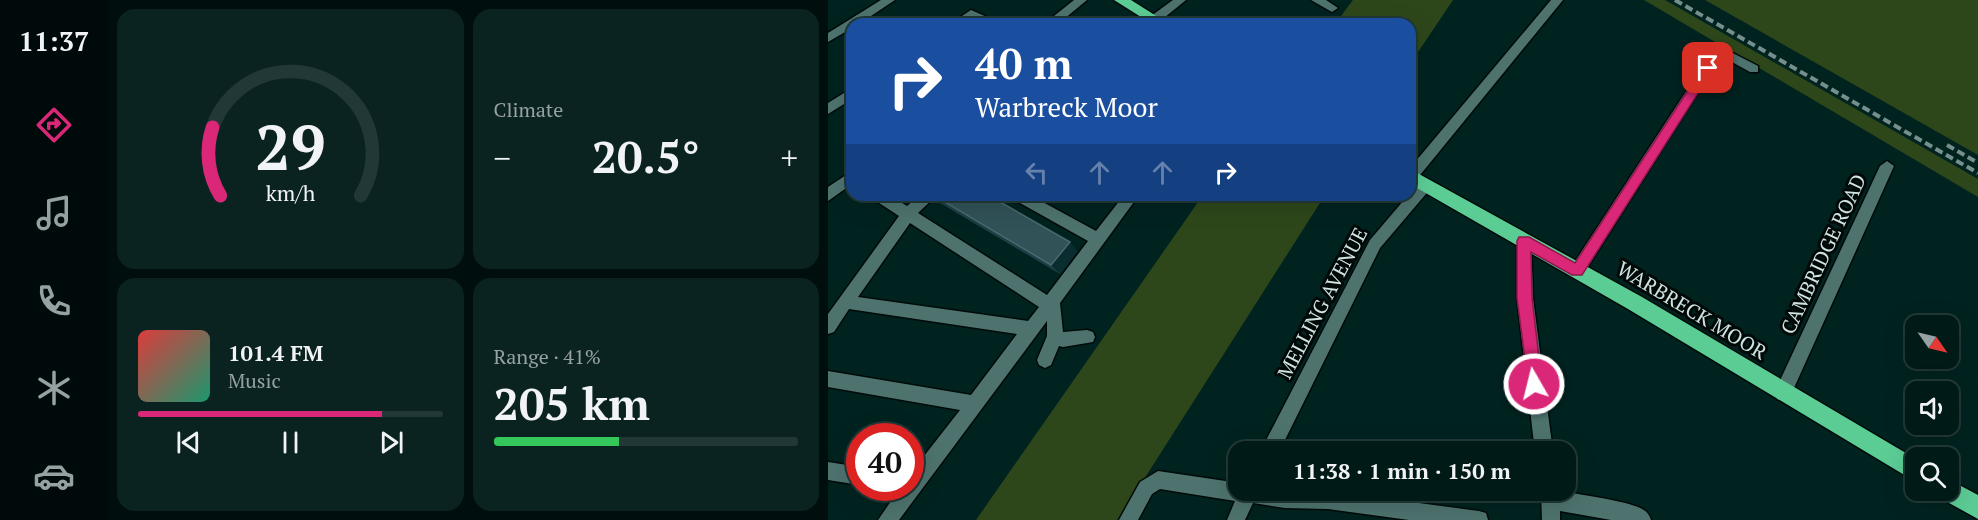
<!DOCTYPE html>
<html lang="en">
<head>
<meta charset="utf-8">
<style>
  body { margin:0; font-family:"PT Serif",serif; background:#0a2321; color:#f1f3f6; height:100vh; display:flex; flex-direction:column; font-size:22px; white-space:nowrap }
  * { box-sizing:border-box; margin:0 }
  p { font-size:20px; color:#95a1a2 }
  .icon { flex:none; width:33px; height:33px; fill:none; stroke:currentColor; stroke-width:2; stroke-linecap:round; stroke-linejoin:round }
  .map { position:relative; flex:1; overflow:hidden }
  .details { display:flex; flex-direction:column; gap:9px; padding:9px; background:#000e0d; width:720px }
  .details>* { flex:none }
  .banner { position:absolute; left:18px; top:18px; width:570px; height:183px; border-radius:18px; box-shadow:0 6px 24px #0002,0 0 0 2px #223837; background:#1a4fa0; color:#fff; overflow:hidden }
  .needle { width:39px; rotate:124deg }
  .controls { position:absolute; left:1077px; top:315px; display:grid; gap:12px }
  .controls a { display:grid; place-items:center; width:54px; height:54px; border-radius:12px; background:#001a18; box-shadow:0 6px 24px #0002,0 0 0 2px #223837; font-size:30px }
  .speed { position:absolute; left:18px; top:423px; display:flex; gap:12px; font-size:30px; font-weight:700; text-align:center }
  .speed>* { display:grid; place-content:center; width:78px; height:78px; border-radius:50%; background:#001a18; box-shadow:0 6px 24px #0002,0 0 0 2px #223837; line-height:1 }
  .speed .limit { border:9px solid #d22; background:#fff; color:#111 }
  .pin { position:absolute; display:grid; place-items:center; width:51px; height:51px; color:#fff; margin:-26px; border-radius:12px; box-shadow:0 3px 9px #0006 }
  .me { position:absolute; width:66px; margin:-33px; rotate:352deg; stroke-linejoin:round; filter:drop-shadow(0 0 4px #0008) }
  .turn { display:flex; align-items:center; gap:21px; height:126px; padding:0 30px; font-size:27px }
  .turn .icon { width:78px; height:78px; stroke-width:2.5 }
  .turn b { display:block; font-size:42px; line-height:51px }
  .lanes { display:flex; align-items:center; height:57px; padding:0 30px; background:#0003; justify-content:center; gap:30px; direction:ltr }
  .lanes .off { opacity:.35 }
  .big { font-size:45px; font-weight:700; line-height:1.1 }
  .details .card { flex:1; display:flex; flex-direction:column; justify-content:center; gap:9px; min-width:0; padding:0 21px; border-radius:18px; background:#0a2321 }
  .details .dial { align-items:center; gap:0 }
  .dial svg { height:156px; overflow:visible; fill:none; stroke:#223837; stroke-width:7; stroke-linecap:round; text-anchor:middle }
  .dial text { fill:#f1f3f6; stroke:none }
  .song { display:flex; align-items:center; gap:18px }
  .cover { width:72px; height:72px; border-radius:9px; background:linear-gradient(135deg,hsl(0 70% 55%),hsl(160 70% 35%)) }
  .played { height:6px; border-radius:3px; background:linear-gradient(90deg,#db2777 80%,#223837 80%) }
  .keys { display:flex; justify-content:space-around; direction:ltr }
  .heat { display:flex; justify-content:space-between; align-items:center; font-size:33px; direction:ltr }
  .charge { height:9px; border-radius:4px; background:linear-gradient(90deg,#34c759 41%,#223837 0) }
  .details .tiles { flex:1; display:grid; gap:9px; grid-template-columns:repeat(2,1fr) }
  .trip { position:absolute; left:400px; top:441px; width:348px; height:60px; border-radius:18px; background:#001a18; box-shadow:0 6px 24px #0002,0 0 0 2px #223837; font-weight:700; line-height:60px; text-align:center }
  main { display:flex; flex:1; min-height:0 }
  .tab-bar { display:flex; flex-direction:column; width:108px; justify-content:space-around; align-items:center; background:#000a0a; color:#95a1a2 }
  .tab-bar .icon { width:42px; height:42px }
  .tab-bar .on { color:#db2777 }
  .tab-bar b { font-size:27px; color:#f1f3f6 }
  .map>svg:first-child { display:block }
  .green { fill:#2e471a }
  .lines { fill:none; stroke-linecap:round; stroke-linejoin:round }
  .minor-casing { stroke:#000b09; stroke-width:3 }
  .highway-casing { stroke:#000b09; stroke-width:3 }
  .minor { fill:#4e736f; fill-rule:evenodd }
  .highway { fill:#5ccc95; fill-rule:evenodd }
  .rail { stroke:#758f8c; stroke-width:4; stroke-dasharray:8 4; stroke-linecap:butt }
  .wall { fill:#1d4047 }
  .shaded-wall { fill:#0a2d30 }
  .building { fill:#315257; stroke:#4a696d; stroke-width:1.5 }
  .route { fill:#db2777; stroke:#8e194d; stroke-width:1.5 }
  .labels { text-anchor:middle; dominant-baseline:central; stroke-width:6; stroke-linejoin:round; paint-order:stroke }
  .street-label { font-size:20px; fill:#d0e4e1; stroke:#000908 }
</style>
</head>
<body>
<main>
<nav class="tab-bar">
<b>11:37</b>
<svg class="icon on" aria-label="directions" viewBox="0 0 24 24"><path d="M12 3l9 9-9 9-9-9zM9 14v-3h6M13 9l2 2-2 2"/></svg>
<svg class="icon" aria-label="music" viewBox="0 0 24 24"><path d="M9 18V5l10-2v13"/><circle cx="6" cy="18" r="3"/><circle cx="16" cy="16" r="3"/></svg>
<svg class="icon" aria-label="phone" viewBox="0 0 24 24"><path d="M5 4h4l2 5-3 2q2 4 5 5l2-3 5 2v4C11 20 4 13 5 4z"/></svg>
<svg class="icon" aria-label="climate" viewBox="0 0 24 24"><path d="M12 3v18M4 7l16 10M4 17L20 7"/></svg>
<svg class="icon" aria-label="car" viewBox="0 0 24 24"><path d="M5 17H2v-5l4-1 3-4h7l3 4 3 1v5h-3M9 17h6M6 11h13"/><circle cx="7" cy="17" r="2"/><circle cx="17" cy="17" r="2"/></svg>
</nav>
<section class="details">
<div class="tiles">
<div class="card dial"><svg viewBox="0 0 100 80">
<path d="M14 69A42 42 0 1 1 86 69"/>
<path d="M14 69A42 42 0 0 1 10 34" stroke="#db2777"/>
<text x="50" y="56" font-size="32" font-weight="700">29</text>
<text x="50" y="72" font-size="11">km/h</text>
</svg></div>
<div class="card"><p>Climate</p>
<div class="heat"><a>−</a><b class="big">20.5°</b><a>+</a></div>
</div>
<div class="card">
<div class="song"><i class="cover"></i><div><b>101.4 FM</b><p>Music</p></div></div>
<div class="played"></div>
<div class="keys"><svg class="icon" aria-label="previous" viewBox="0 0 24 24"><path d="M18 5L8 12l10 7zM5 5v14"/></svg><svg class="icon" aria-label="pause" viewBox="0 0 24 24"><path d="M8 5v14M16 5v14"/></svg><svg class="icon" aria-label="next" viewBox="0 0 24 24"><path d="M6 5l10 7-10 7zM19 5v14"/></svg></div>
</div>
<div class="card"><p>Range · 41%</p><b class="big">205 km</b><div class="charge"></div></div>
</div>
</section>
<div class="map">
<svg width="1150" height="520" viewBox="0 0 1150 520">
  <rect width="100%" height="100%" fill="#002320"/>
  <!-- green -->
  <g class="green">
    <polygon points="525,0 625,0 582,64 582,24 507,24"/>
    <polygon points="816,0 837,0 1150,179 1150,197"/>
    <polygon points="877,0 1150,0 1150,155"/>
    <polygon points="375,195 497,195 290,520 148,520"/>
  </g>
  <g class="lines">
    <!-- minor casing -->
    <g class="minor-casing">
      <g id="minor">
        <polygon points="53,0 67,0 31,24 24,24 24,28 0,42 0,33"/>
        <polygon points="246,0 259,0 230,24 216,24"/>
        <polygon points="345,0 358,0 331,22 323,22 323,16"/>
        <polygon points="483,0 498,0 510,8 504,12"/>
        <polygon points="723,0 735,0 588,180 582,181 582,168"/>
        <polygon points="143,10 168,21 170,24 154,24 144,19 136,24 122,24"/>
        <polygon points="891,46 930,66 930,72 922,72 893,56 754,276 749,278 744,276 741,271 744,266 887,47"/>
        <polygon points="24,88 24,99 0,114 0,103"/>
        <polygon points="1059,161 1066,166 961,399 955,401 949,399 947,393 949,387 1052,166"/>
        <polygon points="24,171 24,184 0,201 0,187"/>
        <polygon points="598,178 605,184 603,188 552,248 451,452 432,452 542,240 593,180"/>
        <path d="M43,195h18l18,11 13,-11h17l-19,18 129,82 41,-54 -75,-42 -2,-4h19l66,36 28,-36h15l-79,108 3,29 24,-2 6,2 2,5 -2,5 -30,5 -4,-1 -8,19 -6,3 -6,-3 -2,-5 10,-24v-15l-148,199h-21l22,-32h10v-14l50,-64 -132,-23v-16l143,24 46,-61 -168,-25 -15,23 -6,2v-20l71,-98 -26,-17zM82,223l129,84 -11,14 -170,-24z"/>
        <polygon points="696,235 701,237 703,241 705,298 725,452 707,452 689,298 689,241 691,237"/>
        <polygon points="0,462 32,467 32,485 0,480"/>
        <polygon points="330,471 411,483 411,490 500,491 651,511 658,513 660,520 581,520 500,509 457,508 425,503 417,520 399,520 407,501 332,489 324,494 310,520 291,520 312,482"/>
        <path d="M713,490c18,0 80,10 97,17 7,3 11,6 13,13h-40l-51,-9v9h-18z"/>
      </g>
    </g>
    <!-- highway casing -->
    <g class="highway-casing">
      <g id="highway">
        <polygon points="286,0 303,0 341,24 324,24"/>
        <polygon points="582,169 814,297 1088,459 1088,482 800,309 582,184"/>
        <polygon points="1120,479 1150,495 1150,519 1112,498 1109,490 1120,490"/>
      </g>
    </g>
    <!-- minor -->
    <use href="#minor" class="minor"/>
    <!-- highway -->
    <use href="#highway" class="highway"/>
    <!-- rail -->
    <g class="rail">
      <polyline points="847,0 1150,173"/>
      <polyline points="1119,145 1150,163"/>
    </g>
  </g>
  <!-- wall -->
  <polygon class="wall" points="102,195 160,195 249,251 232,274 107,200"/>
  <!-- shaded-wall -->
  <polygon class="shaded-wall" points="242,242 249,251 232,274 223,265"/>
  <!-- building -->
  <polygon class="building" points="105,195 160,195 242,242 223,265"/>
  <!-- route -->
  <polygon class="route" points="880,65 885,68 884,71 754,275 744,275 703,252 704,298 714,384 712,389 706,391 701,389 689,298 689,241 691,237 701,237 747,263 876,66"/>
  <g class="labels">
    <!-- street labels -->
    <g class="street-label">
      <text transform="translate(995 254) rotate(-65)">CAMBRIDGE ROAD</text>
      <text transform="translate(494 303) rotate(-62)">MELLING AVENUE</text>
      <text transform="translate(864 310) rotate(31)">WARBRECK MOOR</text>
    </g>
  </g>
</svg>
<div class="controls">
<a><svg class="needle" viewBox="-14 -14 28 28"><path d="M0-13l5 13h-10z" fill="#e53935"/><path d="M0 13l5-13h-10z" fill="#95a1a2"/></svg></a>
<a><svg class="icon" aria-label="sound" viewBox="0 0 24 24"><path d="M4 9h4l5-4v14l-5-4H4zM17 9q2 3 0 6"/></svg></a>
<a><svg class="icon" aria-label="search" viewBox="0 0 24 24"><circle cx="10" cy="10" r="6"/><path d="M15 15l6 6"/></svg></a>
</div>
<div class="speed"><div class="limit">40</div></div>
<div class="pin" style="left:880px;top:68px;background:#d93025"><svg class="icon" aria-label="arrive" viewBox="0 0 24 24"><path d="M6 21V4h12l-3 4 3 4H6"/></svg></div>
<svg class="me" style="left:706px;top:384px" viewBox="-20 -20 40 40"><circle r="17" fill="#db2777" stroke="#fff" stroke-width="3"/><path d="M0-11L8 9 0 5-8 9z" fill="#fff"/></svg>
<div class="trip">11:38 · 1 min · 150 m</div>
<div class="banner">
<div class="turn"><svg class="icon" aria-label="right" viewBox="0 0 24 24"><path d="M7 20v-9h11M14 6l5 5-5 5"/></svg><div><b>40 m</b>Warbreck Moor</div></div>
<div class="lanes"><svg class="icon off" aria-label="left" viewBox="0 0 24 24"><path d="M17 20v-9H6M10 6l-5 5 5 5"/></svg><svg class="icon off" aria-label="ahead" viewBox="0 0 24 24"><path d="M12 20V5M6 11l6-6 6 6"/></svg><svg class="icon off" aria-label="ahead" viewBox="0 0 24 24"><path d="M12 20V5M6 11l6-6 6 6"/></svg><svg class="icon" aria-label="right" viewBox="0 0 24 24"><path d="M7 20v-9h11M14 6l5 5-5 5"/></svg></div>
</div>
</div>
</main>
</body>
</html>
